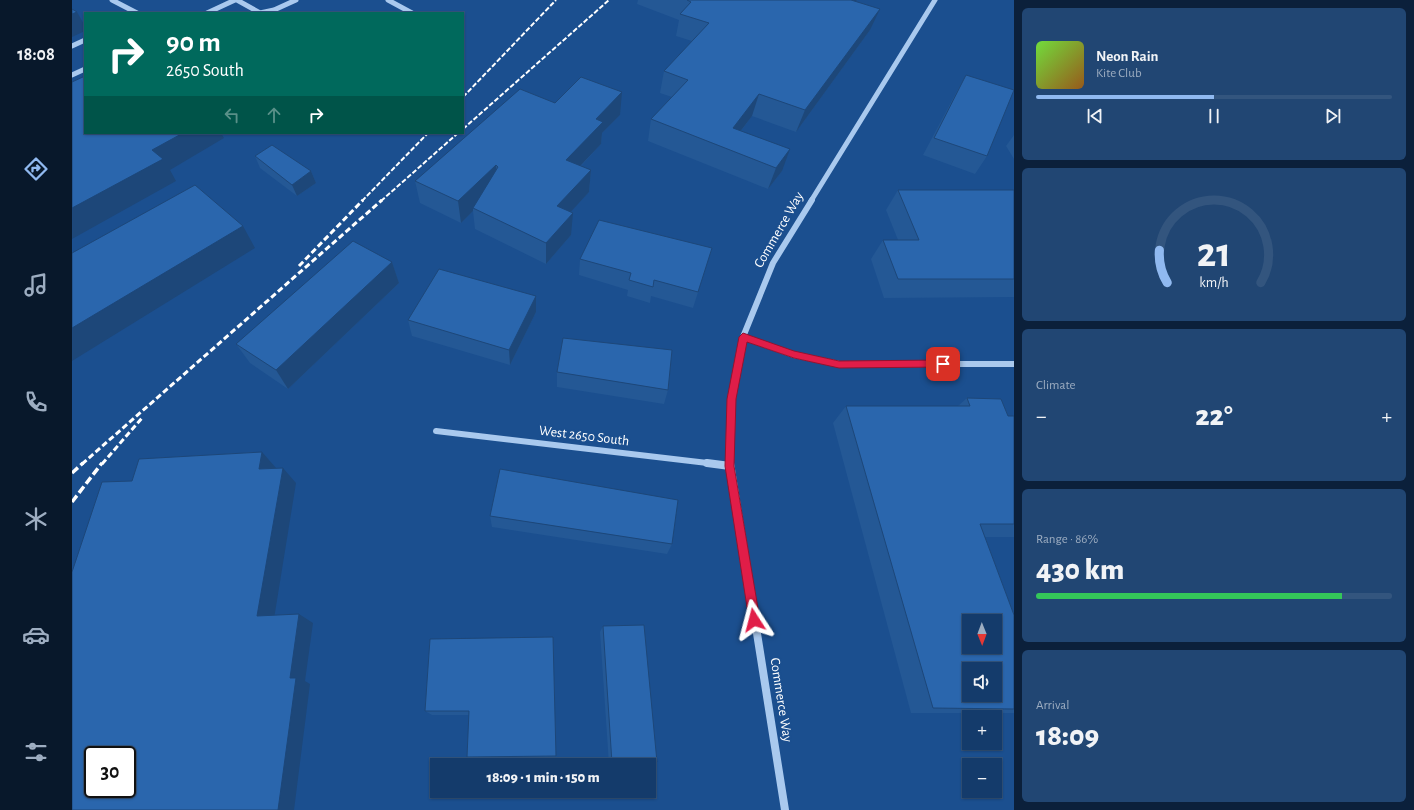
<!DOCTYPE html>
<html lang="en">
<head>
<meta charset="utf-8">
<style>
  body { margin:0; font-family:"Alegreya Sans",sans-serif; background:#214673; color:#f1f3f6; height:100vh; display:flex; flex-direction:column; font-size:15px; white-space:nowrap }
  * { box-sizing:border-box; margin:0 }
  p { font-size:13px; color:#9dadc1 }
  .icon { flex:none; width:22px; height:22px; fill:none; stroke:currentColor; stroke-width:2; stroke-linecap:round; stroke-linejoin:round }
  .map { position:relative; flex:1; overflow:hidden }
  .side { display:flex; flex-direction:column; gap:8px; padding:8px; background:#0b203b; width:400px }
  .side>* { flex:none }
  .hud { position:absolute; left:12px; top:12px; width:380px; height:122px; border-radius:0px; box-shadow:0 1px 3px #0004,0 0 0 1px #33557e; background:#00695c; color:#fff; overflow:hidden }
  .needle { width:26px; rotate:179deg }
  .fabs { position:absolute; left:890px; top:614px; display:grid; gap:8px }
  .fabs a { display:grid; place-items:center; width:40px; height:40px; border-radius:0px; background:#143b6b; box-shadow:0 1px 3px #0004,0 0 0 1px #33557e; font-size:20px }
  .speed { position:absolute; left:12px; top:746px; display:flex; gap:8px; font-size:20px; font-weight:700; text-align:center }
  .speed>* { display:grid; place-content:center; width:52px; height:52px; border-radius:50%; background:#143b6b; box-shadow:0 1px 3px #0004,0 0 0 1px #33557e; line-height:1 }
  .speed .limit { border:2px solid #111; border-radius:6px; background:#fff; color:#111 }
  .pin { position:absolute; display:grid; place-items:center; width:34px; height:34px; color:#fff; margin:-17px; border-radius:8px; box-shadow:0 2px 6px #0006 }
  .me { position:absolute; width:44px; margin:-22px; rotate:351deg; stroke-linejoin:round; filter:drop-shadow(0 0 3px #0008) }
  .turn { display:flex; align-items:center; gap:14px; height:84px; padding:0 16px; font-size:18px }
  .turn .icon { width:52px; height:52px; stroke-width:2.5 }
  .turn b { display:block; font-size:28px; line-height:34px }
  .lanes { display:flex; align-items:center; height:38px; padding:0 16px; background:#0003; justify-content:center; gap:20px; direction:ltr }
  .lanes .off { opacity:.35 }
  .big { font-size:30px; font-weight:800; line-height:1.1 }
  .side .tile { flex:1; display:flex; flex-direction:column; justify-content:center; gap:6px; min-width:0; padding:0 14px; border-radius:6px; background:#214673 }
  .side .dial { align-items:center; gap:0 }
  .dial svg { height:104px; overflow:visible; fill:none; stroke:#33557e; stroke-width:7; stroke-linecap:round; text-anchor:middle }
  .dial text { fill:#f1f3f6; stroke:none }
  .song { display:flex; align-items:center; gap:12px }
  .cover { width:48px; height:48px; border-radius:6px; background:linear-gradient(135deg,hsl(100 70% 55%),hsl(30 70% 35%)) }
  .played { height:4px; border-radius:2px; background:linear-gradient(90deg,#90b9f0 50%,#33557e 50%) }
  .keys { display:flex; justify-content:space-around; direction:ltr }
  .heat { display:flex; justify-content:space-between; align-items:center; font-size:22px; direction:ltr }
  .charge { height:6px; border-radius:3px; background:linear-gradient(90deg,#34c759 86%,#33557e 0) }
  .trip { position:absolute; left:358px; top:758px; width:226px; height:40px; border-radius:0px; background:#143b6b; box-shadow:0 1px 3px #0004,0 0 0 1px #33557e; font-weight:800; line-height:40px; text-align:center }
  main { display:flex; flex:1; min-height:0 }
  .tabs { display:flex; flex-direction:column; width:72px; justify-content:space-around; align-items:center; background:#08182b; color:#9dadc1 }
  .tabs .icon { width:28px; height:28px }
  .tabs .on { color:#90b9f0 }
  .tabs b { font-size:18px; color:#f1f3f6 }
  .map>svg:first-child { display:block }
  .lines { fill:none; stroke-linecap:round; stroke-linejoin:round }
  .minor-far2 { stroke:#a9c9ee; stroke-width:5 }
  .minor-far1 { stroke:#a9c9ee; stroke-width:6 }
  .minor { stroke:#a9c9ee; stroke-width:8 }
  .rail-far2 { stroke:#fff; stroke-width:2; stroke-dasharray:5 2; stroke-linecap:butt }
  .rail-far1 { stroke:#fff; stroke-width:3; stroke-dasharray:6 3; stroke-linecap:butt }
  .rail { stroke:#fff; stroke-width:3.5; stroke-dasharray:8 3.5; stroke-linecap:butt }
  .wall { fill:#245895 }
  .shaded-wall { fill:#1d4779 }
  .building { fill:#2a66ad; stroke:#1d4779; fill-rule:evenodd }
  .route { fill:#e11d48; stroke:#92132f }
  .labels { text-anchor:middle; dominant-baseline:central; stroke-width:4; stroke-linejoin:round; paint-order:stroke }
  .street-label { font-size:14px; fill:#fff; stroke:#1b4f8f }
</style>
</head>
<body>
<main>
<nav class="tabs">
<b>18:08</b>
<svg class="icon on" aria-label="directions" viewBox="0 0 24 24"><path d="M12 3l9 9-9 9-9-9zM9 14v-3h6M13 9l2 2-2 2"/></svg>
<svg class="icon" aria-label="music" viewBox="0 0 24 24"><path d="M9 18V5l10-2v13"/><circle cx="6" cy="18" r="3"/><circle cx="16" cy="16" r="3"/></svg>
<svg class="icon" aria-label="phone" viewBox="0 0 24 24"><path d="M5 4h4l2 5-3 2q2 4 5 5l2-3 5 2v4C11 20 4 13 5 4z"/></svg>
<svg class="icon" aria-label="climate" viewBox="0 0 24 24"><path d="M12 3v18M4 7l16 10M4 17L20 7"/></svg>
<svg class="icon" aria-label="car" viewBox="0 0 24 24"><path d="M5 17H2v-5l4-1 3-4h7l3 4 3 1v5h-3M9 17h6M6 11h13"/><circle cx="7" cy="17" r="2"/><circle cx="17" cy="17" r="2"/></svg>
<svg class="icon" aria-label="filters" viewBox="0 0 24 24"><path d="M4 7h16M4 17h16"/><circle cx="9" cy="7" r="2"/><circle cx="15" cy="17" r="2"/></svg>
</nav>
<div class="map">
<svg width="942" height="810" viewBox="0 0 942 810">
  <rect width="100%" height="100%" fill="#1b4f8f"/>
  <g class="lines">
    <!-- minor-far2 -->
    <g class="minor-far2">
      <polyline points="40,0 65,13"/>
      <polyline points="165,0 188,13 202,10 224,0"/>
      <polyline points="316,0 340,13"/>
      <polyline points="135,13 163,0"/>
      <polyline points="0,46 13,40"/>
      <polyline points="0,75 13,69"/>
      <polyline points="739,201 863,0"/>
    </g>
    <!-- minor-far1 -->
    <g class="minor-far1">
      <polyline points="671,337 722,355 767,364 942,364"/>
      <polyline points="364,431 644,464"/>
      <polyline points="658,464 660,399 671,337 701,263 740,200"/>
    </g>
    <!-- minor -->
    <g class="minor">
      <polyline points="635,463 658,466"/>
      <polyline points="658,463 713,810"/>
    </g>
    <!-- rail-far2 -->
    <g class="rail-far2">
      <polyline points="391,97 484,0"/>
      <polyline points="391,129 537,0"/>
      <polyline points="290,201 356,133"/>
      <polyline points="309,201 386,133"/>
    </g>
    <!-- rail-far1 -->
    <g class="rail-far1">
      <polyline points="227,266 291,200"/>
      <polyline points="10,464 310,200"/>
      <polyline points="30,464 70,418"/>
    </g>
    <!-- rail -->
    <g class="rail">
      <polyline points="0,473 11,463"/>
      <polyline points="0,502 30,463"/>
    </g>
  </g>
  <!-- wall -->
  <g class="wall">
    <polygon points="566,0 785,0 784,2 798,30 724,132 680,116 669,131 710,171 696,189 576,141 579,119 600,97 588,93 592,71 620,41 604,36 607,20 565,4"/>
    <polygon points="894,75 915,156 903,174 851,155 884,93"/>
    <polygon points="483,103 548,115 530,133 529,144 509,166 519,170 517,192 498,212 499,235 474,264 403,229 401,211 389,223 348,203 343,181"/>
    <polygon points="942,135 942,159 934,146"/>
    <polygon points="183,156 239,171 244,183 225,196 188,168"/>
    <polygon points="826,190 942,190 942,297 812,298 799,259 811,240 826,240 814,210"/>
    <polygon points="640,248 621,308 579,296 578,303 555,296 556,290 507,275 508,259"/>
    <polygon points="320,262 327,283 216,389 178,363 164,344"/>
    <polygon points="464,312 438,365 340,336 336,320"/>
    <polygon points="485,372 596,390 592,404 485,387"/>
    <polygon points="895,398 936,416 942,416 942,537 913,537 942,615 942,713 839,713 761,423 774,406 886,406"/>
    <polygon points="418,516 600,544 595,554 420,527"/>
    <polygon points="531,626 585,762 580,763 537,764 528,632"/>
    <polygon points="358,639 484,756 483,758 400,759 395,757 397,715 360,715 353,711"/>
  </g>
  <!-- shaded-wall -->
  <g class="shaded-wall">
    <polygon points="779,0 785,0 770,22"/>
    <polygon points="808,9 798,30 724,132 733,110"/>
    <polygon points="5,12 13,26 13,31 0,37 0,14"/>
    <polygon points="550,92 548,115 530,133 529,144 493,182 494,160 524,119"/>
    <polygon points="687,94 680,116 655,149 661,128"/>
    <polygon points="111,133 149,133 152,138 98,170 104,181 0,239 0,208 80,150"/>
    <polygon points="718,149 710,171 696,189 704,168"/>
    <polygon points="424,165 426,187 401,208 401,211 389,223 386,201"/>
    <polygon points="519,170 517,192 484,228 485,206"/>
    <polygon points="239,171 244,183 225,196 220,185"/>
    <polygon points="501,213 499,235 474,264 474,243"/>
    <polygon points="171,226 183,248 0,361 0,328"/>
    <polygon points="320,262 327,283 216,389 204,370"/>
    <polygon points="464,296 464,312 438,365 437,350"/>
    <polygon points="190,452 204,468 187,469"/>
    <polygon points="211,468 224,483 201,625 185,616"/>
    <polygon points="227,614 241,623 233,681 238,684 222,810 206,810 218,678"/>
  </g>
  <!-- building -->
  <g class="building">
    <polygon points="615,0 779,0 808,9 733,110 687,94 661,128 718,149 704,168 579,119 616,80 592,71 637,23 608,14 619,2"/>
    <polygon points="0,9 5,12 0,14"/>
    <polygon points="894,75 942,90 915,156 862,138"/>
    <polygon points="13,76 13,133 111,133 80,150 91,159 0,208 0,82"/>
    <polygon points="509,77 550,92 524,119 531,122 494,160 519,170 485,206 501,213 474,243 401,208 426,167 424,165 386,201 343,181 448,89 483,103"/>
    <polygon points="200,145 239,171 220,185 183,156"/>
    <polygon points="123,185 171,226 0,328 0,253"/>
    <polygon points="826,190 942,190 942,279 826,279 811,240 847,240"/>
    <polygon points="527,220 640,248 626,292 582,280 581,287 557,280 559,273 508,259"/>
    <polygon points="281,241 320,262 204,370 164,344"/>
    <polygon points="367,269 464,296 437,350 336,320"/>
    <polygon points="491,338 600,350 596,390 485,372"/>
    <path d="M895,398l34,1 7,17h6v108h-34l34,91v94l-81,-1 -87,-302h124zM897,621h26v26h-26zM897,669h26v26h-26z"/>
    <path d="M190,452l-3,17 24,-1 -26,148 42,-2 -9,64h6l-18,132h-206v-238l30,-90 30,-1 7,-22zM21,755h34v34h-34z"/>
    <polygon points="428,469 606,500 600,544 418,516"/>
    <polygon points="572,625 585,762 540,763 531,626"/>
    <polygon points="481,637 484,756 395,757 397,711 353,711 358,639"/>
  </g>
  <!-- route -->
  <polygon class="route" points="671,333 722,351 767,361 871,360 875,364 871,367 767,368 722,358 675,342 664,399 662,466 688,620 686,623 682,625 679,623 677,620 653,466 655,399 667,337"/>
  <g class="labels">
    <!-- street labels -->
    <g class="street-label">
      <text transform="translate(707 230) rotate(-60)">Commerce Way</text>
      <text transform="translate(512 436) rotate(7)">West 2650 South</text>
      <text transform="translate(709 700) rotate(81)">Commerce Way</text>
    </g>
  </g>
</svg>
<div class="fabs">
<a><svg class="needle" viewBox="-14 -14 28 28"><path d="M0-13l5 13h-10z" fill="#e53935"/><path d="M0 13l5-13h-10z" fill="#9dadc1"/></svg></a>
<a><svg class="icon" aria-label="sound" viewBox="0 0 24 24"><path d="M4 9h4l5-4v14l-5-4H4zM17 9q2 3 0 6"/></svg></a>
<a>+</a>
<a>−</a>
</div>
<div class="speed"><div class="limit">30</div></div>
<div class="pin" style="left:871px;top:364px;background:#d93025"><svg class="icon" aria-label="arrive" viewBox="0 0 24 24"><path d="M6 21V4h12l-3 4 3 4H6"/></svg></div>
<svg class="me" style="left:682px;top:620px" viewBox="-20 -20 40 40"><path d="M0-17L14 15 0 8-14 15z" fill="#e11d48" stroke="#fff" stroke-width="4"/></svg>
<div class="trip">18:09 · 1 min · 150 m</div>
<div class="hud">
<div class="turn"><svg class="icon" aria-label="right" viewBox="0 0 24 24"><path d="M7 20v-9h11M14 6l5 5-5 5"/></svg><div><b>90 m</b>2650 South</div></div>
<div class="lanes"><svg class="icon off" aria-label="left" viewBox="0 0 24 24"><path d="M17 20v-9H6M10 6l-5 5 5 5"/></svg><svg class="icon off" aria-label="ahead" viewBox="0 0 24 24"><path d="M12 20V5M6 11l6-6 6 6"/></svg><svg class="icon" aria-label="right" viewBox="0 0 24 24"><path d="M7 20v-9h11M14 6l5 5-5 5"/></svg></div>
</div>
</div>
<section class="side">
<div class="tile">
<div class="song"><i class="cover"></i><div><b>Neon Rain</b><p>Kite Club</p></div></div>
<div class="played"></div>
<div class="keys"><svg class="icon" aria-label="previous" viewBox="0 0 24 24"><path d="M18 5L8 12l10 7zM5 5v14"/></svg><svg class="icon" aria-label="pause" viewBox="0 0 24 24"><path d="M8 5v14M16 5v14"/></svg><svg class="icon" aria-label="next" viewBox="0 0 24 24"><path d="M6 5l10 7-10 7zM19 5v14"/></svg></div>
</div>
<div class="tile dial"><svg viewBox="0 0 100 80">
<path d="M14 69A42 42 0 1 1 86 69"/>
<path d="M14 69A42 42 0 0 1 8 44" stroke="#90b9f0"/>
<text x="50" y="56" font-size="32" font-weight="700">21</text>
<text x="50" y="72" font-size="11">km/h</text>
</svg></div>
<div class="tile"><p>Climate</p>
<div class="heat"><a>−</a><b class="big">22°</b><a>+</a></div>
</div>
<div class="tile"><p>Range · 86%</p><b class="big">430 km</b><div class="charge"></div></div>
<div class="tile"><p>Arrival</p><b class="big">18:09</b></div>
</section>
</main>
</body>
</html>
